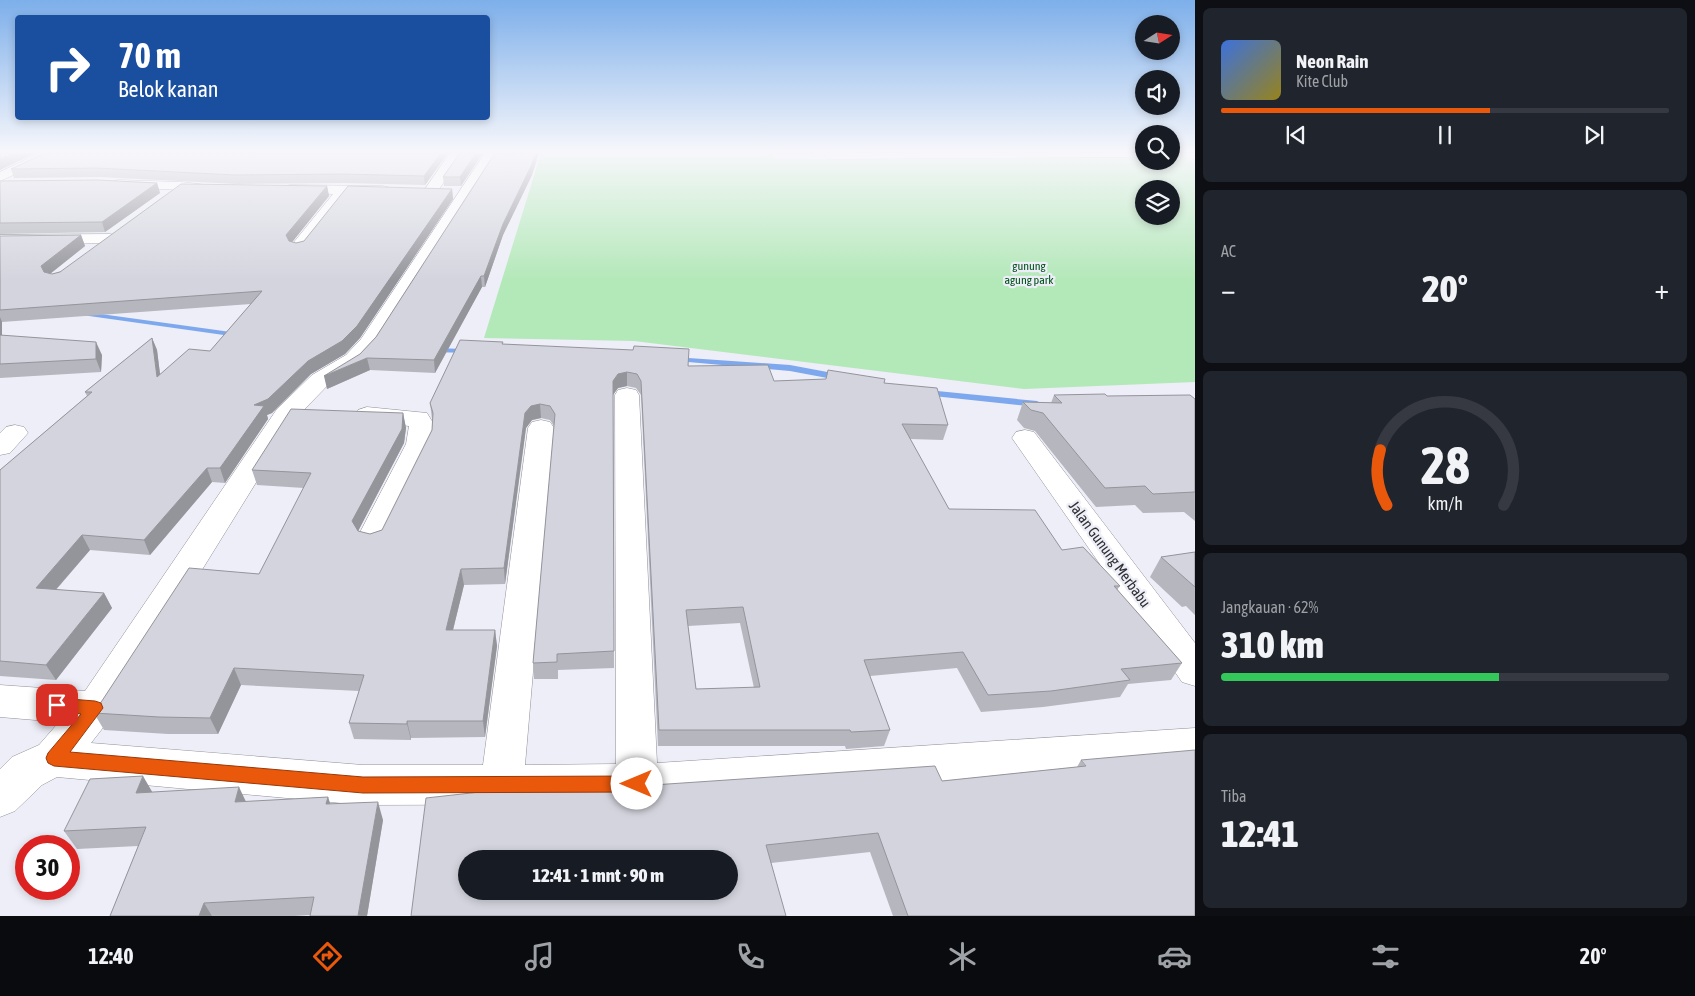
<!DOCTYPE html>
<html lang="id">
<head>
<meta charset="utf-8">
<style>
  body { margin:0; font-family:"Asap Condensed",sans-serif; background:#20242c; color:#f1f3f6; height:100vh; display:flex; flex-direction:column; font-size:19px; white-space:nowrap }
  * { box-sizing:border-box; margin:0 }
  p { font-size:16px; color:#9ea1a6 }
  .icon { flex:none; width:28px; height:28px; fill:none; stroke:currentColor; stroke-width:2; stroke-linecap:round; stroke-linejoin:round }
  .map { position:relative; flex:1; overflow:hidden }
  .details { display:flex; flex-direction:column; gap:8px; padding:8px; background:#0d0f14; width:500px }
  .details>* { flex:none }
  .guide { position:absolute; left:15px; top:15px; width:475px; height:105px; border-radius:5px; box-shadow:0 2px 8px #0003; background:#1a4fa0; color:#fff; overflow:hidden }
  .needle { width:32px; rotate:78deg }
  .buttons { position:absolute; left:1135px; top:15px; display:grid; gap:10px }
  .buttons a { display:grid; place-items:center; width:45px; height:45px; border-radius:50%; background:#171b24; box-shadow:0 2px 8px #0003; font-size:25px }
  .speed { position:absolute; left:15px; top:835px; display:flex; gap:10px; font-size:25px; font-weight:700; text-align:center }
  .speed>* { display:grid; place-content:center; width:65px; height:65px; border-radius:50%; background:#171b24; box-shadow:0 2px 8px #0003; line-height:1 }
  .speed .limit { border:8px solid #d22; background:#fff; color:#111 }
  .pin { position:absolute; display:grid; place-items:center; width:42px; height:42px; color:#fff; margin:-21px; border-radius:10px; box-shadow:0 2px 8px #0006 }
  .me { position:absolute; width:55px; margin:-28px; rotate:270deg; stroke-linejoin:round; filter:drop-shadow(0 0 4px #0008) }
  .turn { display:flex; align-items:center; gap:18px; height:105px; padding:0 20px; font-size:22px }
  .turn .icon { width:65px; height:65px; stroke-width:2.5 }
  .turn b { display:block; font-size:35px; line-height:42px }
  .big { font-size:38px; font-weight:800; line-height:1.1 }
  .details .widget { flex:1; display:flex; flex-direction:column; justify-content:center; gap:8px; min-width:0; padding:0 18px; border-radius:8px; background:#20242c }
  .details .dial { align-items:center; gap:0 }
  .dial svg { height:130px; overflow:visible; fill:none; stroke:#363941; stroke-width:7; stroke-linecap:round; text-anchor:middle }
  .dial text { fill:#f1f3f6; stroke:none }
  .song { display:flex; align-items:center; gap:15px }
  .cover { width:60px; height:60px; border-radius:8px; background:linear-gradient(135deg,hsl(220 70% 55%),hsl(50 70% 35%)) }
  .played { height:5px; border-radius:2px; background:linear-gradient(90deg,#ea580c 60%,#363941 60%) }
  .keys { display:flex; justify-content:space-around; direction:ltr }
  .heat { display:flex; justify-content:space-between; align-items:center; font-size:28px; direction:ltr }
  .charge { height:8px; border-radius:4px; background:linear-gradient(90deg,#34c759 62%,#363941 0) }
  .trip { position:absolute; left:458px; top:850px; width:280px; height:50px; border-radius:25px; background:#171b24; box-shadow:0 2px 8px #0003; font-weight:800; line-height:50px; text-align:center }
  .tab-bar { display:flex; height:80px; justify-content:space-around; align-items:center; background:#090b0e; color:#9ea1a6 }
  .tab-bar .icon { width:35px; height:35px }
  .tab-bar .active { color:#ea580c }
  .tab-bar b { font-size:22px; color:#f1f3f6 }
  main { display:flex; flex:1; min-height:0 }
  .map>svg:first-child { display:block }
  .green { fill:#b3e8b8; fill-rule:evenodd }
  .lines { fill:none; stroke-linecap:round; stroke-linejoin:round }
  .stream { fill:#7da8ed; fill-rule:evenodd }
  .street-casing { stroke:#909099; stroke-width:1 }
  .secondary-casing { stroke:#909099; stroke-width:1 }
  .street { fill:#fff; fill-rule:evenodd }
  .secondary { fill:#f8e6d4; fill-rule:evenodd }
  .wall { fill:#b6b6bf; fill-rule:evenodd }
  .shaded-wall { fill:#94949b }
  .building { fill:#d4d4de; stroke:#94949b; fill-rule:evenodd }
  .route { fill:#ea580c; stroke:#983908 }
  .labels { text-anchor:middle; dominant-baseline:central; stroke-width:4.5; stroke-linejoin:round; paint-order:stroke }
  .far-park-label { font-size:12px; fill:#00511a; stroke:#edeef7 }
  .street-label { font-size:15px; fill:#2f2f32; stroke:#edeef7 }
</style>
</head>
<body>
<main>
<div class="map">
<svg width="1195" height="916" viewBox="0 0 1195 916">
  <rect width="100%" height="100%" fill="#edeef7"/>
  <!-- green -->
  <path class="green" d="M541,153h229l6,6 368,-3v5h27v-5h9l15,7v219l-171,7 -390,-48 -150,-3zM1144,189h27v27h-27z"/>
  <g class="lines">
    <!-- stream -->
    <g class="stream">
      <polygon points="79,311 238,333 242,335 238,337 82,315 79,315"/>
      <polygon points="431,348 467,349 471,351 467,353 434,352 431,352"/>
      <polygon points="674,357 790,365 838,374 842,377 838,380 790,371 677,361 673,359"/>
      <polygon points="927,390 1037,401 1042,404 1037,407 924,395 923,393"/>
    </g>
    <!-- street casing -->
    <g class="street-casing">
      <g id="street">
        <polygon points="40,153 58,153 56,156 0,181 0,172"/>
        <polygon points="450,153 464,153 435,195 425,195 423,192"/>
        <polygon points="485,153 499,153 380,343 362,365 328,385 296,418 109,720 91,743 363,765 483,765 528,428 532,422 541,420 550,422 554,428 525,765 616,764 615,395 618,390 627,388 636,390 639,395 657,763 1195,728 1195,764 637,804 363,805 57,777 42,785 15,811 0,817 0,769 12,757 39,745 59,722 0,717 0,685 85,691 277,409 312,375 346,355 361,339"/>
        <polygon points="827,153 1144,153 1144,157 832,159 827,158 825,155"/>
        <polygon points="119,180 181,182 216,186 221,187 223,190 221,193 216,194 181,190 114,187 112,184 114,181"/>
        <polygon points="291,185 383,186 388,187 390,190 388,193 383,194 349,194 305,251 299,252 293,251 290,247 333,194 286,192 284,189 286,186"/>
        <polygon points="110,234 116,235 119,239 116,243 0,245 0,235"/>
        <polygon points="367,407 427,413 435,426 432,444 389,538 384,545 373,548 362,545 357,538 406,444 409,426 358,420 354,415 358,410"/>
        <polygon points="15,425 24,427 28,433 10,453 0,455 0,433 6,427"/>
        <polygon points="1025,430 1034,432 1195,643 1195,686 1182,682 1012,438 1016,432"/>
      </g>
    </g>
    <!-- secondary casing -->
    <g class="secondary-casing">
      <polygon id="secondary" points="1181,153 1195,153 1195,160 1183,156"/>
    </g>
    <!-- street -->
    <use href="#street" class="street"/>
    <!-- secondary -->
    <use href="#secondary" class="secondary"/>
  </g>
  <!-- wall -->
  <g class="wall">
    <polygon points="448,153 425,185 345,183 237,184 100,177 14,178 11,169"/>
    <polygon points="460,153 483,153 461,186 444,186 443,177"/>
    <polygon points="495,153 539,153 532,175 503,235 485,287 482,287 435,373 370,370 327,389 376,337"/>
    <polygon points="775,153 814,153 814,154 776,154"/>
    <polygon points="0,181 157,183 160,193 105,232 0,234"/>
    <polygon points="327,186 329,196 292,242 296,243 304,241 452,189 453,199 360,338 345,354 311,374 272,413 267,415 268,419 225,483 212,482 150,555 90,550 56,590 104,593 112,608 56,680 0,676 0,470 87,396 85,392 152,338 157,350 160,374 210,351 251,304 2,322 2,335 102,355 101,372 0,378 0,236 81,235 85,246 50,274 52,274"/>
    <path d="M503,344l185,22 86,15 110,2 64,42 -5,15 -33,-1 39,70 113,41 58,36 -3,4 65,73 -11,17 -43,4 -8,13 -77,10 -62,5 -24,-44 -87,8 20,54 -6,16 -38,3 -1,-3h-187l-17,-351 -5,-7 -9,-2 -9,2 -5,7 1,273 -56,2v9h-24l-1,-16 21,-237 -4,-6 -9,-2 -9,2 -6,8 -21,156 -41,1 -11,45h42l2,16 -12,91 -74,1v2l-57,-1 -5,-16 10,-32 -118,-6 -23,49h-50l-64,-4 -10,-17 165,-139 45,-86 -47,-3 -5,-15 151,-57 3,15 -2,15 -46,88 12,3 12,-4 50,-100v-11l-2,-16zM740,623l14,65 -58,1 -8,-63z"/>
    <polygon points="1054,395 1107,396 1195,399 1195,521 1184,512 1143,513 1135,505 1096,507 1035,431 1024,428 1017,420 1023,402 1051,403"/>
    <polygon points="1195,552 1195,615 1186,606 1182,607 1150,577 1161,557"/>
    <polygon points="1081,760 1195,916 893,916 870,852 771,863 638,786 942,781 1077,767"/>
    <polygon points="153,792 246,802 328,797 330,804 383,820 367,916 310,916 310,915 295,916 110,916 138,846 77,849 64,831"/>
  </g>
  <!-- shaded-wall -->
  <g class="shaded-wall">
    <polygon points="14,153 36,153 0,170 0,159"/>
    <polygon points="441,153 448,153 425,185 424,176"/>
    <polygon points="476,153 483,153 461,186 460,177"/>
    <polygon points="536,153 539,153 532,175 503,235 485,287 484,276 503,224"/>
    <polygon points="157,183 160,193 105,232 102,222"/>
    <polygon points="327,186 329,196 289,246 286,235"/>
    <polygon points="452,189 453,199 360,338 345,354 311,374 272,413 267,415 268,419 225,483 220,468 254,405 308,361"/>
    <polygon points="81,235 85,246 46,277 41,266"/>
    <polygon points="481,276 482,287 435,373 434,360"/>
    <polygon points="0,317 2,322 2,347 0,342"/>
    <polygon points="152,338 157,350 162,390 157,377"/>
    <polygon points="96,342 102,355 101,372 96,359"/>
    <polygon points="367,358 370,370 327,389 324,376"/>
    <polygon points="627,372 627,386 618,388 613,395 613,381 618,374"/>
    <polygon points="540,404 541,418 532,420 526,428 505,584 504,568 525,413 531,406"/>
    <polygon points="403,413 406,428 404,443 355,537 352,521"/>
    <polygon points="207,468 212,482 150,555 144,540"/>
    <polygon points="82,535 90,550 44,603 36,588"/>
    <polygon points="461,569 464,585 449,646 446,630"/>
    <polygon points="104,593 112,608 56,680 46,665"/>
    <polygon points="495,630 497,646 485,737 483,721"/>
    <polygon points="234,668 241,685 218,734 210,718"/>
    <polygon points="407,721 411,738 411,740 407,724"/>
    <polygon points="143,776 154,795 136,793"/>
    <polygon points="239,787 248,806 235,802"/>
    <polygon points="328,797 334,815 326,804"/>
    <polygon points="378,802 383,820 367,916 358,916"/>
    <polygon points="204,903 212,916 199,916"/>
  </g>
  <!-- building -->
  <g class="building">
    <polygon points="0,153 14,153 0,159"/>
    <polygon points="45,153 441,153 424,176 343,174 235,175 97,168 11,169"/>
    <polygon points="460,153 476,153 460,177 443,177"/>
    <polygon points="495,153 536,153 531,166 503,224 484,276 481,276 434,360 367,358 324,376 360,354 376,337"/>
    <polygon points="97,180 157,183 102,222 0,223 0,181"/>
    <polygon points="181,184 327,186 286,235 289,241 296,243 304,241 348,186 452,189 357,326 342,341 308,361 268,399 254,405 264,406 220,468 207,468 144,540 82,535 36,588 104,593 46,665 0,661 0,470 92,392 85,392 152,338 157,377 189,349 210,351 262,291 0,310 0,236 81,235 41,266 44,272 52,274 60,272"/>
    <polygon points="0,335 96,342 96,359 0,364"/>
    <path d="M460,340l43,2 -1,2 131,6 1,-4 55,3 -1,17 80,-1 6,16 52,-2 2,-9 57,9 -1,4 53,5 11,37 -46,-1 47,85 86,1 27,40 21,-3 37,39h-6l68,77 -61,6 9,11 -79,11 -63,4 -25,-43 -99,8 26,70 -39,2 -1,-2h-191l-18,-349 -4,-7 -10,-2 -9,2 -5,7 1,270 -57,3v8l-24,1 22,-249 -5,-8 -10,-2 -9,2 -6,7 -21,155 -43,1 -15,61h49l-12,91h-76v3l-58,-1 15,-48 -130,-7 -24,50 -51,-1 -65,-4 95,-145 70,6 52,-101 -59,-3 39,-61 112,4 -1,16 -50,92 6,10 12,3 12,-4 50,-100 1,-17 -3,-10zM743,607l17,80 -64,2 -10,-79z"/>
    <polygon points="1105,394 1107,396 1190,395 1195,399 1195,492 1153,494 1145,486 1105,488 1043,413 1031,410 1023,402 1062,403 1054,395"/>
    <polygon points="1195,552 1195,587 1161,557"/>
    <path d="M1195,750v166h-287l-30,-83 -112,12 20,71h-375l15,-118 99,-11 113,-1 297,-20 7,15 144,-15 -5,-6zM466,859h263v32h-263z"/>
    <polygon points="143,776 136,793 239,787 235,802 328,797 326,804 378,802 358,916 310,916 314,897 204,903 199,916 110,916 146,827 64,831 90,779"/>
  </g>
  <!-- sky -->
  <linearGradient id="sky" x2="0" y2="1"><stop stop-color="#7dafea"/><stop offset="0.54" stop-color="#f7f7fb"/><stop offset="1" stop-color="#f7f7fb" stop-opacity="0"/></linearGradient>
  <rect width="1195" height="281" fill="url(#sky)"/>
  <!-- route -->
  <polygon class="route" points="57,698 95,701 101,703 103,708 70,752 363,777 637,776 644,778 646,784 644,790 637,792 363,793 54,766 48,763 46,758 48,753 81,714 51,710 49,705 51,700"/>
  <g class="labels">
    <!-- far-park labels -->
    <g class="far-park-label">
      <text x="1029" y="266">gunung<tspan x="1029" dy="14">agung park</tspan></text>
    </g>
    <!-- street labels -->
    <g class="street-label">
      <text transform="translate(1110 554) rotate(54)">Jalan Gunung Merbabu</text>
    </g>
  </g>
</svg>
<div class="buttons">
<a><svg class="needle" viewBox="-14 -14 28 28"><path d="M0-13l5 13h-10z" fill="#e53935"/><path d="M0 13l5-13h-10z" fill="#9ea1a6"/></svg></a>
<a><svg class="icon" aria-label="sound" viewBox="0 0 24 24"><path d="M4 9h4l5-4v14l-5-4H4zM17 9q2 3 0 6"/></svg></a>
<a><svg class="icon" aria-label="search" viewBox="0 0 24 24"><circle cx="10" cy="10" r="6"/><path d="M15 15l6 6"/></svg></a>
<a><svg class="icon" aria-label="layers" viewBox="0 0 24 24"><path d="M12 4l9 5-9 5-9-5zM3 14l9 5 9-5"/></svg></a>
</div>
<div class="speed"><div class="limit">30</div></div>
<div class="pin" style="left:57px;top:705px;background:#d93025"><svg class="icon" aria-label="arrive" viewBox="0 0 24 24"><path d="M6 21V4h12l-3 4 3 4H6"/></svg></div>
<svg class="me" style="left:637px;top:784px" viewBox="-20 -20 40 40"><circle r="19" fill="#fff"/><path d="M0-13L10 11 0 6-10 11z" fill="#ea580c"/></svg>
<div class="trip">12:41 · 1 mnt · 90 m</div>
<div class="guide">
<div class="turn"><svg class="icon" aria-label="right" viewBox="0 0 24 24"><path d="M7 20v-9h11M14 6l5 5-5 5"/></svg><div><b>70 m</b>Belok kanan</div></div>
</div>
</div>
<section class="details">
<div class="widget">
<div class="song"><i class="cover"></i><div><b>Neon Rain</b><p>Kite Club</p></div></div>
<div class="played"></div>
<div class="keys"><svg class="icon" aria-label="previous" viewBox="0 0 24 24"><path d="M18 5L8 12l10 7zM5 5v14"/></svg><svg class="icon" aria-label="pause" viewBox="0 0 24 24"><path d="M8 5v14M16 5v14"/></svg><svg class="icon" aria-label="next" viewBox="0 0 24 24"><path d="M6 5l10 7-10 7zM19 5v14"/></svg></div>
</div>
<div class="widget"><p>AC</p>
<div class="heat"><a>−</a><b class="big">20°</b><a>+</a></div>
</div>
<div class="widget dial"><svg viewBox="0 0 100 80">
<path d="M14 69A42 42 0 1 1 86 69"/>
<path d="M14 69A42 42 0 0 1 10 35" stroke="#ea580c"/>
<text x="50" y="56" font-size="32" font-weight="700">28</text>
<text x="50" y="72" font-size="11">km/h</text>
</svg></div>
<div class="widget"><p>Jangkauan · 62%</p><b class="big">310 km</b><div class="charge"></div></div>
<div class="widget"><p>Tiba</p><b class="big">12:41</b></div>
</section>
</main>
<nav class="tab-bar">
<b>12:40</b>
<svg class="icon active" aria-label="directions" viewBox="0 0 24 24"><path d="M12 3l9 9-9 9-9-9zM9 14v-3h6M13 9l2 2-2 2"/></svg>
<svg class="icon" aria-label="music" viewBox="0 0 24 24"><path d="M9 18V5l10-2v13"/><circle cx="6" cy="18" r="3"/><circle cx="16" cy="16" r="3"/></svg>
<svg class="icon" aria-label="phone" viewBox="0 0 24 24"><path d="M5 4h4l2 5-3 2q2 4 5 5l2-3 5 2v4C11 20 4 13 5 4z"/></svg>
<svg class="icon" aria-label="climate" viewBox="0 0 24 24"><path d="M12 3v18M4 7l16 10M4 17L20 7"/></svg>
<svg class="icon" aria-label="car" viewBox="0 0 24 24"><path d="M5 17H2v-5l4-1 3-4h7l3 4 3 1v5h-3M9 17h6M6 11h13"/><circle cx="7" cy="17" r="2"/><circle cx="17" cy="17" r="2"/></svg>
<svg class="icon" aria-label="filters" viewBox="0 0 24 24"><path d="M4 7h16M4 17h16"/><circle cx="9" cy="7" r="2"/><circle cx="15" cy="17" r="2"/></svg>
<b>20°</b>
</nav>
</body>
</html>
